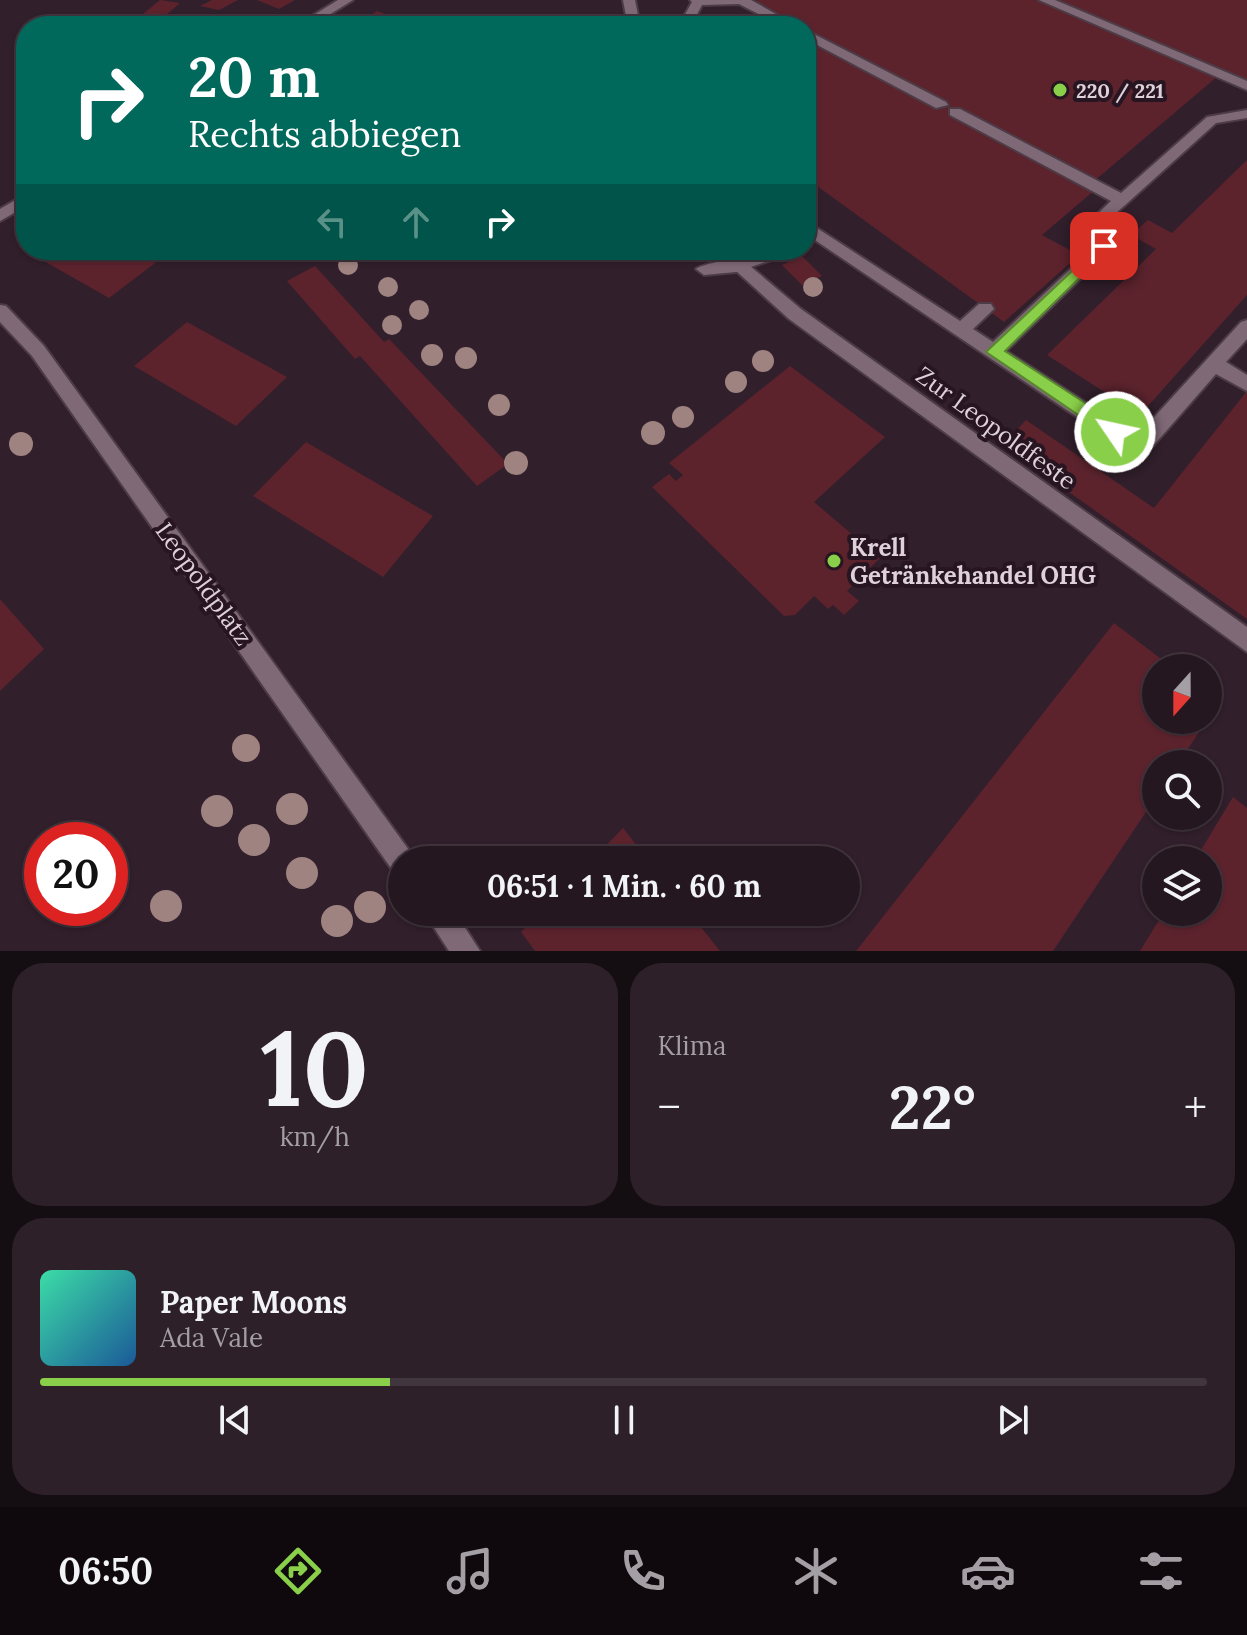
<!DOCTYPE html>
<html lang="de">
<head>
<meta charset="utf-8">
<style>
  body { margin:0; font-family:Lora,serif; background:#2d2029; color:#f1f3f6; height:100vh; display:flex; flex-direction:column; font-size:30px; white-space:nowrap }
  * { box-sizing:border-box; margin:0 }
  p { font-size:26px; color:#a39fa5 }
  .icon { flex:none; width:44px; height:44px; fill:none; stroke:currentColor; stroke-width:2; stroke-linecap:round; stroke-linejoin:round }
  .map { position:relative; height:951px; overflow:hidden }
  .details { display:flex; flex-direction:column; gap:12px; padding:12px; background:#140d12; flex:1 }
  .details>* { flex:none }
  .guide { position:absolute; left:16px; top:16px; width:800px; height:244px; border-radius:32px; box-shadow:0 2px 6px #0004,0 0 0 2px #42363e; background:#00695c; color:#fff; overflow:hidden }
  .needle { width:52px; rotate:201deg }
  .fabs { position:absolute; left:1142px; top:654px; display:grid; gap:16px }
  .fabs a { display:grid; place-items:center; width:80px; height:80px; border-radius:50%; background:#251720; box-shadow:0 2px 6px #0004,0 0 0 2px #42363e; font-size:40px }
  .speed { position:absolute; left:24px; top:822px; display:flex; gap:16px; font-size:40px; font-weight:700; text-align:center }
  .speed>* { display:grid; place-content:center; width:104px; height:104px; border-radius:50%; background:#251720; box-shadow:0 2px 6px #0004,0 0 0 2px #42363e; line-height:1 }
  .speed .limit { border:12px solid #d22; background:#fff; color:#111 }
  .pin { position:absolute; display:grid; place-items:center; width:68px; height:68px; color:#fff; margin:-34px; border-radius:16px; box-shadow:0 4px 12px #0006 }
  .me { position:absolute; width:88px; margin:-44px; rotate:304deg; stroke-linejoin:round; filter:drop-shadow(0 0 6px #0008) }
  .turn { display:flex; align-items:center; gap:28px; height:168px; padding:0 40px; font-size:36px }
  .turn .icon { width:104px; height:104px; stroke-width:2.5 }
  .turn b { display:block; font-size:56px; line-height:68px }
  .lanes { display:flex; align-items:center; height:76px; padding:0 40px; background:#0003; justify-content:center; gap:40px; direction:ltr }
  .lanes .off { opacity:.35 }
  .big { font-size:60px; font-weight:700; line-height:1.1 }
  .details .card { flex:1; display:flex; flex-direction:column; justify-content:center; gap:12px; min-width:0; padding:0 28px; border-radius:32px; background:#2d2029 }
  .details .dial { align-items:center; gap:0 }
  .dial b { font-size:104px; line-height:1 }
  .song { display:flex; align-items:center; gap:24px }
  .cover { width:96px; height:96px; border-radius:12px; background:linear-gradient(135deg,hsl(160 70% 55%),hsl(210 70% 35%)) }
  .played { height:8px; border-radius:4px; background:linear-gradient(90deg,#89cf49 30%,#42363e 30%) }
  .keys { display:flex; justify-content:space-around; direction:ltr }
  .heat { display:flex; justify-content:space-between; align-items:center; font-size:44px; direction:ltr }
  .details .tiles { flex:1; display:grid; gap:12px; grid-template-columns:1fr 1fr }
  .card:last-child { grid-column:span 2 }
  .trip { position:absolute; left:388px; top:846px; width:472px; height:80px; border-radius:40px; background:#251720; box-shadow:0 2px 6px #0004,0 0 0 2px #42363e; font-weight:700; line-height:80px; text-align:center }
  .menu { display:flex; height:128px; justify-content:space-around; align-items:center; background:#0f090d; color:#a39fa5 }
  .menu .icon { width:56px; height:56px }
  .menu .selected { color:#89cf49 }
  .menu b { font-size:36px; color:#f1f3f6 }
  .map>svg:first-child { display:block }
  .building { fill:#5c232d }
  .lines { fill:none; stroke-linecap:round; stroke-linejoin:round }
  .service-casing { stroke:#4c3c46; stroke-width:4 }
  .minor-casing { stroke:#4c3c46; stroke-width:4 }
  .service { fill:#806977; fill-rule:evenodd }
  .minor { fill:#806977; fill-rule:evenodd }
  .tree { fill:#9f8380 }
  .route { fill:#89cf49; stroke:#59872f; stroke-width:2 }
  .poi-dot { fill:#89cf49; stroke:#271621; stroke-width:3 }
  .labels { text-anchor:middle; dominant-baseline:central; stroke-width:8; stroke-linejoin:round; paint-order:stroke }
  .far-poi-label { font-size:20px; font-weight:bold; fill:#ded1d9; stroke:#271621; text-anchor:start }
  .street-label { font-size:24px; fill:#ded1d9; stroke:#271621 }
  .poi-label { font-size:24px; font-weight:bold; fill:#ded1d9; stroke:#271621; text-anchor:start }
</style>
</head>
<body>
<div class="map">
<svg width="1247" height="951" viewBox="0 0 1247 951">
  <rect width="100%" height="100%" fill="#311f2b"/>
  <!-- building -->
  <g class="building">
    <polygon points="160,0 180,3 158,22 138,18"/>
    <polygon points="212,0 238,0 219,10 200,6"/>
    <polygon points="257,0 295,0 279,9"/>
    <polygon points="758,0 1247,0 1247,84 1218,76 1093,182 1096,189 1042,235 1079,255 1004,322 806,178 806,26 795,26 752,3"/>
    <polygon points="377,11 407,22 401,26 353,26"/>
    <polygon points="758,11 787,26 729,26"/>
    <polygon points="1247,160 1247,295 1140,415 1047,355 1156,249 1131,235 1148,220 1172,233"/>
    <polygon points="26,245 26,250 140,250 159,260 109,298 21,248"/>
    <polygon points="802,256 822,276 802,285 782,265"/>
    <polygon points="315,266 384,342 389,339 508,464 477,486 360,356 355,359 287,281"/>
    <polygon points="187,322 287,377 236,426 134,366"/>
    <polygon points="790,366 885,437 814,502 880,558 847,591 859,601 844,615 833,605 828,609 814,596 795,615 784,616 652,487 669,474 676,481 683,475 669,463"/>
    <polygon points="1247,391 1247,619 1003,445 1026,420 1154,508"/>
    <polygon points="306,442 433,516 383,577 253,496"/>
    <polygon points="0,599 44,649 0,691"/>
    <polygon points="1114,623 1173,668 1156,668 1156,720 1207,720 1178,764 1156,764 1156,797 1053,951 856,951"/>
    <polygon points="1233,797 1247,808 1247,951 1140,951 1164,912 1208,912 1208,860 1195,860"/>
    <polygon points="623,828 648,860 592,860"/>
    <polygon points="541,912 689,912 720,951 535,951 521,932"/>
  </g>
  <g class="lines">
    <!-- service casing -->
    <g class="service-casing">
      <g id="service">
        <polygon points="690,0 751,0 797,26 782,26 739,4 702,5 694,20 696,26 684,26 682,20 692,2"/>
        <polygon points="1039,0 1055,0 1247,81 1247,90"/>
        <polygon points="806,30 946,102 948,105 936,108 806,39"/>
        <polygon points="950,109 960,109 1121,193 1207,117 1247,110 1247,118 1216,123 1104,224 1112,246 1110,250 1006,351 1137,436 1241,322 1247,320 1247,339 1226,362 1247,375 1247,391 1216,374 1146,454 1132,454 806,234 806,221 960,321 979,304 991,304 994,309 973,329 993,342 1096,245 1088,223 1111,201 950,115"/>
        <path d="M765,250h26l-2,4 -53,18 -32,3 -8,-6c4,-5 56,-14 69,-19z"/>
      </g>
    </g>
    <!-- minor casing -->
    <g class="minor-casing">
      <g id="minor">
        <polygon points="338,0 353,0 311,26 296,26"/>
        <polygon points="623,0 635,0 640,26 628,26"/>
        <polygon points="26,194 26,206 0,221 0,209"/>
        <polygon points="713,250 731,250 801,309 1247,627 1247,652 789,319"/>
        <polygon points="0,305 6,306 44,346 411,853 414,860 402,860 402,875 393,871 32,356 0,322"/>
        <polygon points="424,912 455,912 480,951 449,951"/>
      </g>
    </g>
    <!-- service -->
    <use href="#service" class="service"/>
    <!-- minor -->
    <use href="#minor" class="minor"/>
  </g>
  <!-- trees -->
  <g class="tree">
    <circle cx="348" cy="265" r="10"/>
    <circle cx="388" cy="287" r="10"/>
    <circle cx="813" cy="287" r="10"/>
    <circle cx="419" cy="310" r="10"/>
    <circle cx="392" cy="325" r="10"/>
    <circle cx="432" cy="355" r="11"/>
    <circle cx="466" cy="358" r="11"/>
    <circle cx="763" cy="361" r="11"/>
    <circle cx="736" cy="382" r="11"/>
    <circle cx="499" cy="405" r="11"/>
    <circle cx="683" cy="417" r="11"/>
    <circle cx="653" cy="433" r="12"/>
    <circle cx="21" cy="444" r="12"/>
    <circle cx="516" cy="463" r="12"/>
    <circle cx="246" cy="748" r="14"/>
    <circle cx="292" cy="809" r="16"/>
    <circle cx="217" cy="811" r="16"/>
    <circle cx="254" cy="840" r="16"/>
    <circle cx="302" cy="873" r="16"/>
    <circle cx="166" cy="906" r="16"/>
    <circle cx="370" cy="907" r="16"/>
    <circle cx="337" cy="921" r="16"/>
  </g>
  <!-- route -->
  <polygon class="route" points="1104,241 1109,242 1109,249 1005,351 1122,427 1122,438 1115,440 986,352"/>
  <!-- markers -->
  <g class="poi-dot">
    <circle cx="1060" cy="90" r="8"/>
    <circle cx="834" cy="561" r="8"/>
  </g>
  <g class="labels">
    <!-- far-poi labels -->
    <g class="far-poi-label">
      <text x="1076" y="90">220 / 221</text>
    </g>
    <!-- street labels -->
    <g class="street-label">
      <text transform="translate(996 428) rotate(36)">Zur Leopoldfeste</text>
      <text transform="translate(204 584) rotate(54)">Leopoldplatz</text>
    </g>
    <!-- poi labels -->
    <g class="poi-label">
      <text x="850" y="547">Krell<tspan x="850" dy="28">Getränkehandel OHG</tspan></text>
    </g>
  </g>
</svg>
<div class="fabs">
<a><svg class="needle" viewBox="-14 -14 28 28"><path d="M0-13l5 13h-10z" fill="#e53935"/><path d="M0 13l5-13h-10z" fill="#a39fa5"/></svg></a>
<a><svg class="icon" aria-label="search" viewBox="0 0 24 24"><circle cx="10" cy="10" r="6"/><path d="M15 15l6 6"/></svg></a>
<a><svg class="icon" aria-label="layers" viewBox="0 0 24 24"><path d="M12 4l9 5-9 5-9-5zM3 14l9 5 9-5"/></svg></a>
</div>
<div class="speed"><div class="limit">20</div></div>
<div class="pin" style="left:1104px;top:246px;background:#d93025"><svg class="icon" aria-label="arrive" viewBox="0 0 24 24"><path d="M6 21V4h12l-3 4 3 4H6"/></svg></div>
<svg class="me" style="left:1115px;top:432px" viewBox="-20 -20 40 40"><circle r="17" fill="#89cf49" stroke="#fff" stroke-width="3"/><path d="M0-11L8 9 0 5-8 9z" fill="#fff"/></svg>
<div class="trip">06:51 · 1 Min. · 60 m</div>
<div class="guide">
<div class="turn"><svg class="icon" aria-label="right" viewBox="0 0 24 24"><path d="M7 20v-9h11M14 6l5 5-5 5"/></svg><div><b>20 m</b>Rechts abbiegen</div></div>
<div class="lanes"><svg class="icon off" aria-label="left" viewBox="0 0 24 24"><path d="M17 20v-9H6M10 6l-5 5 5 5"/></svg><svg class="icon off" aria-label="ahead" viewBox="0 0 24 24"><path d="M12 20V5M6 11l6-6 6 6"/></svg><svg class="icon" aria-label="right" viewBox="0 0 24 24"><path d="M7 20v-9h11M14 6l5 5-5 5"/></svg></div>
</div>
</div>
<section class="details">
<div class="tiles">
<div class="card dial"><b>10</b><p>km/h</p></div>
<div class="card"><p>Klima</p>
<div class="heat"><a>−</a><b class="big">22°</b><a>+</a></div>
</div>
<div class="card">
<div class="song"><i class="cover"></i><div><b>Paper Moons</b><p>Ada Vale</p></div></div>
<div class="played"></div>
<div class="keys"><svg class="icon" aria-label="previous" viewBox="0 0 24 24"><path d="M18 5L8 12l10 7zM5 5v14"/></svg><svg class="icon" aria-label="pause" viewBox="0 0 24 24"><path d="M8 5v14M16 5v14"/></svg><svg class="icon" aria-label="next" viewBox="0 0 24 24"><path d="M6 5l10 7-10 7zM19 5v14"/></svg></div>
</div>
</div>
</section>
<nav class="menu">
<b>06:50</b>
<svg class="icon selected" aria-label="directions" viewBox="0 0 24 24"><path d="M12 3l9 9-9 9-9-9zM9 14v-3h6M13 9l2 2-2 2"/></svg>
<svg class="icon" aria-label="music" viewBox="0 0 24 24"><path d="M9 18V5l10-2v13"/><circle cx="6" cy="18" r="3"/><circle cx="16" cy="16" r="3"/></svg>
<svg class="icon" aria-label="phone" viewBox="0 0 24 24"><path d="M5 4h4l2 5-3 2q2 4 5 5l2-3 5 2v4C11 20 4 13 5 4z"/></svg>
<svg class="icon" aria-label="climate" viewBox="0 0 24 24"><path d="M12 3v18M4 7l16 10M4 17L20 7"/></svg>
<svg class="icon" aria-label="car" viewBox="0 0 24 24"><path d="M5 17H2v-5l4-1 3-4h7l3 4 3 1v5h-3M9 17h6M6 11h13"/><circle cx="7" cy="17" r="2"/><circle cx="17" cy="17" r="2"/></svg>
<svg class="icon" aria-label="filters" viewBox="0 0 24 24"><path d="M4 7h16M4 17h16"/><circle cx="9" cy="7" r="2"/><circle cx="15" cy="17" r="2"/></svg>
</nav>
</body>
</html>
